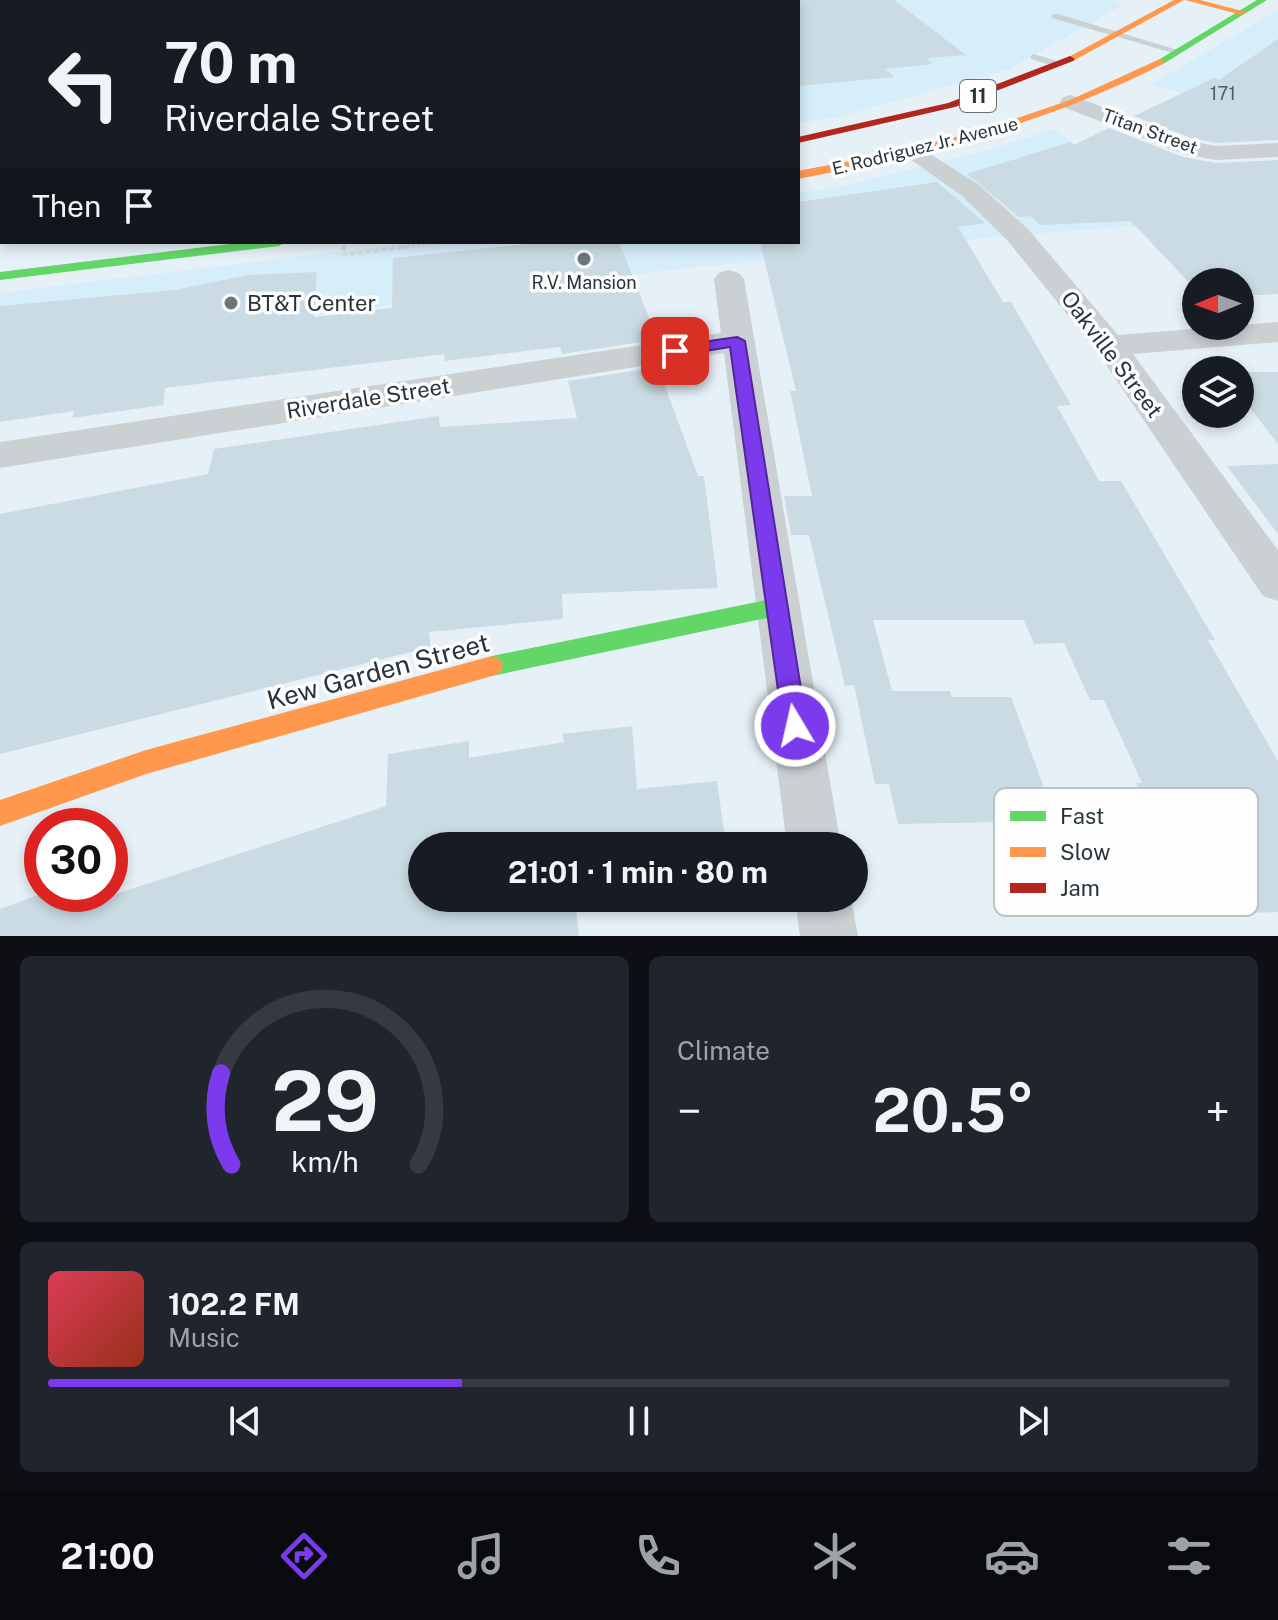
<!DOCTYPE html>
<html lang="en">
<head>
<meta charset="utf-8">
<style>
  body { margin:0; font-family:"Public Sans",sans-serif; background:#20242c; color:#f1f3f6; height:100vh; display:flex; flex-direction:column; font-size:30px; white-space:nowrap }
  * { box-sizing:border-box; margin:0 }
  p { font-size:26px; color:#9ea1a6 }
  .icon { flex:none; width:44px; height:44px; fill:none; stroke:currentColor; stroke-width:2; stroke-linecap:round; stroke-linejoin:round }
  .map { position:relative; height:936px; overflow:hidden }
  .panel { display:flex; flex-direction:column; gap:20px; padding:20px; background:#0d0f14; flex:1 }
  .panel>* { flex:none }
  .guide { position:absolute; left:0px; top:0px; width:800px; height:244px; box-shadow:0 4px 12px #0003; background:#171b24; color:#f1f3f6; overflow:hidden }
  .needle { width:52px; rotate:269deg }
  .fabs { position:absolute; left:1182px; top:268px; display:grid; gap:16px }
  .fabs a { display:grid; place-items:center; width:72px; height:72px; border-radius:50%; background:#171b24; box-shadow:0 4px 12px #0003; font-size:40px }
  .speed { position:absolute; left:24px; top:808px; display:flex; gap:16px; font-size:40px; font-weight:700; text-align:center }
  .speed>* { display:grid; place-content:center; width:104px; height:104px; border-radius:50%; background:#171b24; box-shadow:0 4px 12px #0003; line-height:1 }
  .speed .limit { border:12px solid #d22; background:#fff; color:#111 }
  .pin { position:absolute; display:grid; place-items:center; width:68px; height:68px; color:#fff; margin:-34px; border-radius:16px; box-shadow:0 4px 12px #0006 }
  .me { position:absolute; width:88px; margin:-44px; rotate:351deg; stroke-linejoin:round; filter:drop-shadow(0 0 6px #0008) }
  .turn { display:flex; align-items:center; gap:28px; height:168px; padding:0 32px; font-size:36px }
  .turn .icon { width:104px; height:104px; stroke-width:2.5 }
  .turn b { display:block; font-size:56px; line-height:68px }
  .then { display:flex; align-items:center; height:76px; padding:0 32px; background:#0003; gap:16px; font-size:30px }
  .big { font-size:60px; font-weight:700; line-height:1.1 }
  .panel .card { flex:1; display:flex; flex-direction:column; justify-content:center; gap:12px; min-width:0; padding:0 28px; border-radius:12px; background:#20242c }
  .panel .dial { align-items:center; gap:0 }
  .dial svg { height:208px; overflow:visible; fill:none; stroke:#363941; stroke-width:7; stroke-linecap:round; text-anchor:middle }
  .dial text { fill:#f1f3f6; stroke:none }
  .song { display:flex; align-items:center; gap:24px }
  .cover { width:96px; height:96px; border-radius:12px; background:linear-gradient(135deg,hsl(350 70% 55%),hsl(10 70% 35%)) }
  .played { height:8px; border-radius:4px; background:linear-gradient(90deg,#7c3aed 35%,#363941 35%) }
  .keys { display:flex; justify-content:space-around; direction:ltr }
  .heat { display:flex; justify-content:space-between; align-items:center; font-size:44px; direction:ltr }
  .panel .tiles { flex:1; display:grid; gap:20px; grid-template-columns:1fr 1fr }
  .card:last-child { grid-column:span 2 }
  .trip { position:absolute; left:408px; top:832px; width:460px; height:80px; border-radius:40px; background:#171b24; box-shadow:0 4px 12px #0003; font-weight:700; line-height:80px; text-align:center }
  .dock { display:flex; height:128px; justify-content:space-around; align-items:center; background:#090b0e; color:#9ea1a6 }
  .dock .icon { width:56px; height:56px }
  .dock .current { color:#7c3aed }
  .dock b { font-size:36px; color:#f1f3f6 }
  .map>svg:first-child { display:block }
  .built { fill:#d5eefa }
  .building { fill:#cadbe3 }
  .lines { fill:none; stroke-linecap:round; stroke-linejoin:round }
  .path-far1 { stroke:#dadddf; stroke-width:3; stroke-dasharray:3 2; stroke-linecap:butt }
  .path { stroke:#dadddf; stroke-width:4; stroke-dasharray:5 3; stroke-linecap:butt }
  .lane { fill:#cbd0d2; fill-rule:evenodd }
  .street { fill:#cbd0d2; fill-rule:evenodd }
  .fast { fill:#63d668; fill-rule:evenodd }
  .slow { fill:#ff974d; fill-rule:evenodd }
  .jam { fill:#b3261e; fill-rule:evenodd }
  .route { fill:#7c3aed; stroke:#51269a; stroke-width:2 }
  .poi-dot { fill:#69777d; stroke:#fdfdfd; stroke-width:3 }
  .labels { text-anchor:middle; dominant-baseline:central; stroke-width:7; stroke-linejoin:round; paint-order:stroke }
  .number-label { font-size:18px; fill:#505f66 }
  .far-street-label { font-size:18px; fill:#26353c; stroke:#fdfdfd }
  .far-poi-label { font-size:18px; fill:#26353c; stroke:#fdfdfd }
  .shield { fill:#fdfdfd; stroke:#667176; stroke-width:2 }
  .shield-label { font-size:20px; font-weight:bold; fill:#26353c }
  .poi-label { font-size:22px; fill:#26353c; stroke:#fdfdfd; text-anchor:start }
  .street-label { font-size:22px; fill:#26353c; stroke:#fdfdfd }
  .near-street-label { font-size:26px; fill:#26353c; stroke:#fdfdfd }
  .key { fill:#fdfdfd; stroke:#bcc1c3; stroke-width:2 }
  .key-label { font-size:22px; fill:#26353c }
</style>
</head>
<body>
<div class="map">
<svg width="1278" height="936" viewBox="0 0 1278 936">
  <rect width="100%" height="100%" fill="#e6f1f7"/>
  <!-- built -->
  <g class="built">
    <polygon points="0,0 330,0 2,2 0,214"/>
    <polygon points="380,0 1115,0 1121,6 1010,69 838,117 798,123 798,2"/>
    <polygon points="1278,10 1278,108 1261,119 1152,84"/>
    <polygon points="1054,129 1187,222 1018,235 669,270 307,316 0,364 0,293 418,242 798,242 798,193 838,187 982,152"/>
  </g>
  <!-- building -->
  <g class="building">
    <polygon points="798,0 894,0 966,55 926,58 933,64 885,69 894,77 798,86"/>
    <polygon points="1278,39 1278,140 1216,143 1191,138 1134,116 1214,78 1219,80"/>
    <polygon points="1109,128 1183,157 1216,163 1278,160 1278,294 1240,296 1240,282 1196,282 1196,290 1131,221 1040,225 1030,216 1019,217 967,174 1070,142 1074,145"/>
    <polygon points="937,182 985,223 958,227 1003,302 1011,302 1071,405 1057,406 1099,481 1121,481 1215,640 1208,640 1278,761 1278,912 1194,914 1136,783 1142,783 1104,700 1090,700 1064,643 1034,644 1024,620 873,620 892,691 950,691 952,697 1011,697 1056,821 898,824 889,784 875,784 854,685 845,686 809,535 791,535 784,496 812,496 790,391 796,391 760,242 798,242 798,202"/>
    <polygon points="545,242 619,242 655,333 646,335 648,341 562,354 560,347 445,361 444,354 165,388 163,405 72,418 74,411 0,422 0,306 175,290 248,275 317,272 314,317 392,308 393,258"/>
    <polygon points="658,367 698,476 704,476 718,588 562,594 563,619 429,632 431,647 0,754 0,514 208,474 214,449 439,416 440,427 577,418 568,381"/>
    <polygon points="1240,372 1278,372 1278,444 1240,395"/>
    <polygon points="1278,464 1278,534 1227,466"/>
    <polygon points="632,726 637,789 717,781 726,846 422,846 422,898 575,898 579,936 0,936 0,909 41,894 116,894 386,806 388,754 469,741 469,758 564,742 562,734"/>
  </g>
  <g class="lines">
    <!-- path-far1 -->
    <g class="path-far1">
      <polyline points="344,248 344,242"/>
      <polyline points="397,248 447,242"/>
    </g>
    <!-- path -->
    <polyline class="path" points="344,246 343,255 413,246"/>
    <!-- lane -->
    <g class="lane">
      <rect x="0" y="13" width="2" height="6"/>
      <polygon points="1052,14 1058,14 1181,51 1173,53 1052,18"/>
      <polygon points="1034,54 1060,62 1062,64 1057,67 1031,59 1031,55"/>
    </g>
    <!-- street -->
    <g class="street">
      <rect x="346" y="0" width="18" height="2"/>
      <polygon points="1071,95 1190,141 1216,146 1278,143 1278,157 1216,160 1184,154 1063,107 1060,102 1063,97"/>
      <polygon points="916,145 979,185 1028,229 1118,335 1278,322 1278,342 1133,354 1278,550 1278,601 1263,596 1098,353 1008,241 961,195 907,157 904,152"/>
      <polygon points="729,270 739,273 744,279 841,846 787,846 724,353 0,468 0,442 721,333 714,279 719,273"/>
      <polygon points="795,898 851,898 858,936 800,936"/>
    </g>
    <!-- fast -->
    <g class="fast">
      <polygon points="1257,0 1267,0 1163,64 1155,62"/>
      <rect x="0" y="230" width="2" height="8"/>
      <polygon points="246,242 286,242 279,246 0,280 0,272"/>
      <polygon points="776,598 783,601 786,607 783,613 776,616 492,676 484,673 481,666 484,659 492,656"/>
    </g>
    <!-- slow -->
    <g class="slow">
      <polygon points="1174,0 1184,0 1073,61 1065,59"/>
      <polygon points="1185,0 1200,0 1246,12 1242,15"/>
      <path d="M1160,59l5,3 -2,2c-116,59 -238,91 -365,115v-8l93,-18 89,-22 90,-31z"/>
      <polygon points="492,656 500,659 503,666 500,673 492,676 146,774 0,826 0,800 146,750"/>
    </g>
    <!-- jam -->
    <polygon class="jam" points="1070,56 1075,59 1073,61 955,107 798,143 798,137 948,103"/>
  </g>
  <!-- route -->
  <polygon class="route" points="737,337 745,341 807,726 804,734 795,738 787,734 783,726 730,347 675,356 668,351 675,346"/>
  <!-- markers -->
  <g class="poi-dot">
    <circle cx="584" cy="259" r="8"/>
    <circle cx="231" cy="303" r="8"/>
  </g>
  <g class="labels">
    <!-- number labels -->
    <g class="number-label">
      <text x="1223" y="93">171</text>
    </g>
    <!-- far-street labels -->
    <g class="far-street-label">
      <text transform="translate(1150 131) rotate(20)">Titan Street</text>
      <text transform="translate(925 146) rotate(-14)">E. Rodriguez Jr. Avenue</text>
    </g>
    <!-- far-poi labels -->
    <g class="far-poi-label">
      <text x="584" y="282">R.V. Mansion</text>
    </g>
    <!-- shield labels -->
    <rect class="shield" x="960" y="80" width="36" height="32" rx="6"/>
    <g class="shield-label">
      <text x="978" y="96">11</text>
    </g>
    <!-- poi labels -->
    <g class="poi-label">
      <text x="247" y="303">BT&amp;T Center</text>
    </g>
    <!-- street labels -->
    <g class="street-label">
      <text transform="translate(1112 354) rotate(53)">Oakville Street</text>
      <text transform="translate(368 398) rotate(-9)">Riverdale Street</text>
    </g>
    <!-- near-street labels -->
    <g class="near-street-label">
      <text transform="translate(378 671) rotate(-15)">Kew Garden Street</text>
    </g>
  </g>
  <!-- legend -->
  <rect x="994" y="788" width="264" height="128" rx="12" class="key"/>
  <rect x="1010" y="811" width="36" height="10" fill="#63d668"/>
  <rect x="1010" y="847" width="36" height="10" fill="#ff974d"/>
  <rect x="1010" y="883" width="36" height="10" fill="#b3261e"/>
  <g class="key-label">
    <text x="1060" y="824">Fast</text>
    <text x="1060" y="860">Slow</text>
    <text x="1060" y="896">Jam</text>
  </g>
</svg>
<div class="fabs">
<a><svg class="needle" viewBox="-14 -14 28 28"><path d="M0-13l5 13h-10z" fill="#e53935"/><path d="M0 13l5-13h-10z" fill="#9ea1a6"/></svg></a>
<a><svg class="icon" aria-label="layers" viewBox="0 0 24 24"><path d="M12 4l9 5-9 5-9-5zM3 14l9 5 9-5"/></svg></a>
</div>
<div class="speed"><div class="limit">30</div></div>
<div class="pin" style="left:675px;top:351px;background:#d93025"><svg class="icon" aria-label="arrive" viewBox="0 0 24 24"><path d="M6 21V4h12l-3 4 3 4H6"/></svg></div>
<svg class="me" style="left:795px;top:726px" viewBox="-20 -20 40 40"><circle r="17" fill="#7c3aed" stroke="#fff" stroke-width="3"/><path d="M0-11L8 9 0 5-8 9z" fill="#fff"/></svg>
<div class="trip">21:01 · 1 min · 80 m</div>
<div class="guide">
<div class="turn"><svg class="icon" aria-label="left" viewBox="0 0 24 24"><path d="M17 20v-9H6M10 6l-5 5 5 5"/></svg><div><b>70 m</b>Riverdale Street</div></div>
<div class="then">Then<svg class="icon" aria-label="arrive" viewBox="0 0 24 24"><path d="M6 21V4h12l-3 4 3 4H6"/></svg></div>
</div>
</div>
<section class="panel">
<div class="tiles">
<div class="card dial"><svg viewBox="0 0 100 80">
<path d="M14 69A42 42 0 1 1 86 69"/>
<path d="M14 69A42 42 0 0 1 10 34" stroke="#7c3aed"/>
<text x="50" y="56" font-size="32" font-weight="700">29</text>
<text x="50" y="72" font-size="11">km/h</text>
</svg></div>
<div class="card"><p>Climate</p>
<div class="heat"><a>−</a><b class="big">20.5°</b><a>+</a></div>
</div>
<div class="card">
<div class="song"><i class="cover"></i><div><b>102.2 FM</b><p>Music</p></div></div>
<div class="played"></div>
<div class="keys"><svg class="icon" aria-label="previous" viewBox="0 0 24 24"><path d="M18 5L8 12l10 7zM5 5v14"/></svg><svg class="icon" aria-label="pause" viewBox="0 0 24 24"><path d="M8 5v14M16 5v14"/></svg><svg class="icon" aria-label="next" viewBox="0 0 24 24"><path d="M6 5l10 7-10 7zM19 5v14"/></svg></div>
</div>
</div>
</section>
<nav class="dock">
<b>21:00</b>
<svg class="icon current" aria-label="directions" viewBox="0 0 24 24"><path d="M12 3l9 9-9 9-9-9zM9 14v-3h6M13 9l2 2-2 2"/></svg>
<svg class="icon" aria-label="music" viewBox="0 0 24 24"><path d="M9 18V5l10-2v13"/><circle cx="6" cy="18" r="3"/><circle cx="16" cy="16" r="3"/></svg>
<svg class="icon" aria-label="phone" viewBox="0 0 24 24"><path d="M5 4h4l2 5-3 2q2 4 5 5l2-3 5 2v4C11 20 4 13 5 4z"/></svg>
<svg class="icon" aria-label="climate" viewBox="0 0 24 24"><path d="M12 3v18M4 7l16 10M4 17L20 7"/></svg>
<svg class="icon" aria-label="car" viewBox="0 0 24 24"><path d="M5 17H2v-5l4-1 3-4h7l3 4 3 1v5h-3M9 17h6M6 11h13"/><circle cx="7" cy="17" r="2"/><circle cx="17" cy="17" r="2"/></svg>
<svg class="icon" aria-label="filters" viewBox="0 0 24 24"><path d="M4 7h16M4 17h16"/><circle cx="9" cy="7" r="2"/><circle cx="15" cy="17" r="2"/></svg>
</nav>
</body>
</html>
